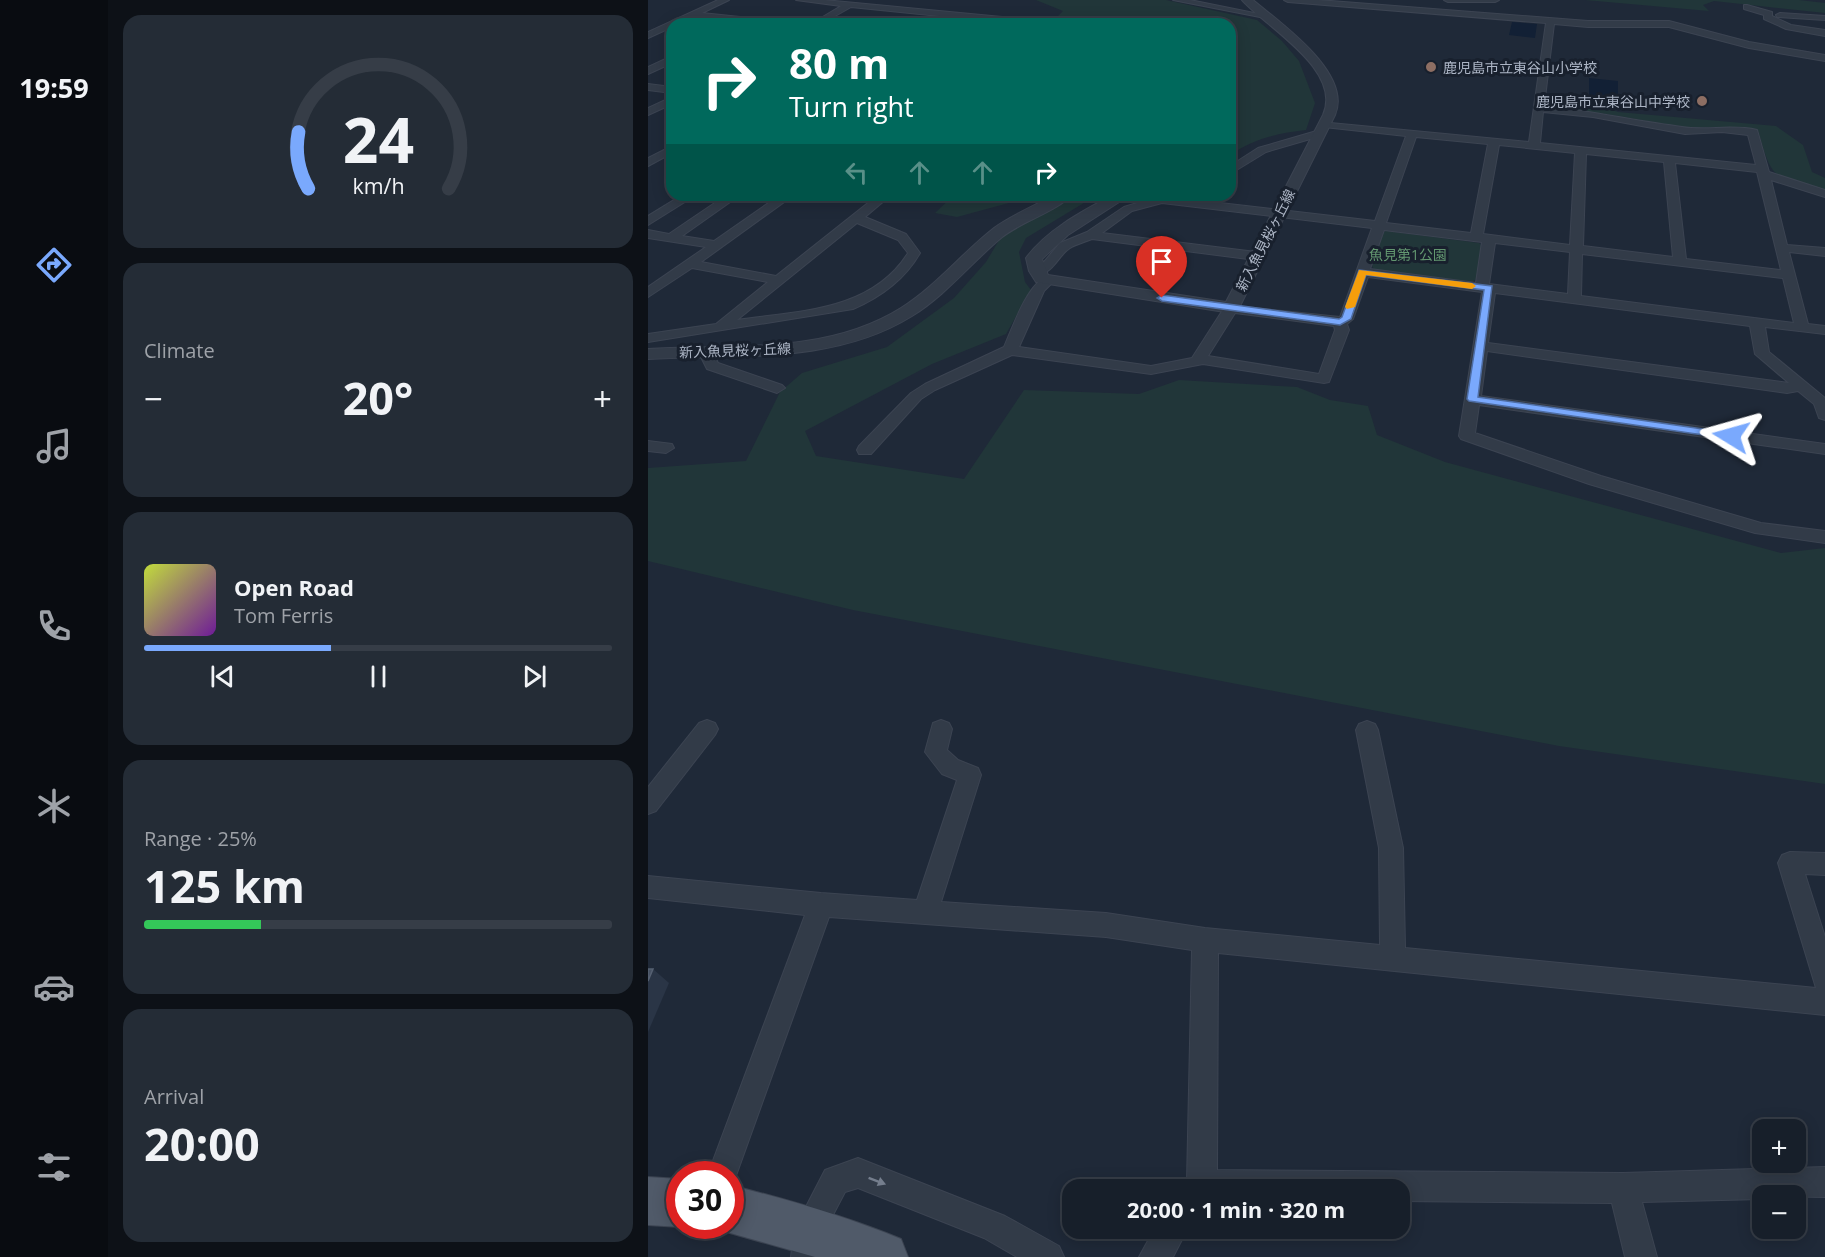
<!DOCTYPE html>
<html lang="en">
<head>
<meta charset="utf-8">
<style>
  body { margin:0; font-family:"Open Sans","Noto Sans JP",sans-serif; background:#242c36; color:#f1f3f6; height:100vh; display:flex; flex-direction:column; font-size:22px; white-space:nowrap }
  * { box-sizing:border-box; margin:0 }
  p { font-size:20px; color:#9ea2a8 }
  .icon { flex:none; width:33px; height:33px; fill:none; stroke:currentColor; stroke-width:2; stroke-linecap:round; stroke-linejoin:round }
  .map { position:relative; flex:1; overflow:hidden }
  .details { display:flex; flex-direction:column; gap:15px; padding:15px; background:#0d1117; width:540px }
  .details>* { flex:none }
  .banner { position:absolute; left:18px; top:18px; width:570px; height:183px; border-radius:18px; box-shadow:0 3px 15px #0003,0 0 0 2px #363d47; background:#00695c; color:#fff; overflow:hidden }
  .tools { position:absolute; left:1104px; top:1119px; display:grid; gap:12px }
  .tools a { display:grid; place-items:center; width:54px; height:54px; border-radius:12px; background:#171f2a; box-shadow:0 3px 15px #0003,0 0 0 2px #363d47; font-size:30px }
  .speed { position:absolute; left:18px; top:1161px; display:flex; gap:12px; font-size:30px; font-weight:700; text-align:center }
  .speed>* { display:grid; place-content:center; width:78px; height:78px; border-radius:50%; background:#171f2a; box-shadow:0 3px 15px #0003,0 0 0 2px #363d47; line-height:1 }
  .speed .limit { border:9px solid #d22; background:#fff; color:#111 }
  .pin { position:absolute; display:grid; place-items:center; width:51px; height:51px; color:#fff; margin:-62px -26px; border-radius:50% 50% 50% 0; rotate:-45deg; box-shadow:0 0 6px #0007 }
  .pin .icon { rotate:45deg }
  .me { position:absolute; width:66px; margin:-33px; rotate:278deg; stroke-linejoin:round; filter:drop-shadow(0 0 4px #0008) }
  .turn { display:flex; align-items:center; gap:21px; height:126px; padding:0 24px; font-size:27px }
  .turn .icon { width:78px; height:78px; stroke-width:2.5 }
  .turn b { display:block; font-size:42px; line-height:51px }
  .lanes { display:flex; align-items:center; height:57px; padding:0 24px; background:#0003; justify-content:center; gap:30px; direction:ltr }
  .lanes .off { opacity:.35 }
  .big { font-size:45px; font-weight:700; line-height:1.1 }
  .details .tile { flex:1; display:flex; flex-direction:column; justify-content:center; gap:9px; min-width:0; padding:0 21px; border-radius:18px; background:#242c36 }
  .details .dial { align-items:center; gap:0 }
  .dial svg { height:156px; overflow:visible; fill:none; stroke:#363d47; stroke-width:7; stroke-linecap:round; text-anchor:middle }
  .dial text { fill:#f1f3f6; stroke:none }
  .song { display:flex; align-items:center; gap:18px }
  .cover { width:72px; height:72px; border-radius:9px; background:linear-gradient(135deg,hsl(70 70% 55%),hsl(280 70% 35%)) }
  .played { height:6px; border-radius:3px; background:linear-gradient(90deg,#7aa9fd 40%,#363d47 40%) }
  .keys { display:flex; justify-content:space-around; direction:ltr }
  .heat { display:flex; justify-content:space-between; align-items:center; font-size:33px; direction:ltr }
  .charge { height:9px; border-radius:4px; background:linear-gradient(90deg,#34c759 25%,#363d47 0) }
  .trip { position:absolute; left:414px; top:1179px; width:348px; height:60px; border-radius:18px; background:#171f2a; box-shadow:0 3px 15px #0003,0 0 0 2px #363d47; font-weight:700; line-height:60px; text-align:center }
  main { display:flex; flex:1; min-height:0 }
  .tabs { display:flex; flex-direction:column; width:108px; justify-content:space-around; align-items:center; background:#090c11; color:#9ea2a8 }
  .tabs .icon { width:42px; height:42px }
  .tabs .selected { color:#7aa9fd }
  .tabs b { font-size:27px; color:#f1f3f6 }
  .map>svg:first-child { display:block }
  .green { fill:#213639 }
  .water { fill:#122035 }
  .lines { fill:none; stroke-linecap:round; stroke-linejoin:round }
  .minor-casing { stroke:#3c4452; stroke-width:2 }
  .tertiary-casing { stroke:#3c4452; stroke-width:2 }
  .primary-casing { stroke:#3c4452; stroke-width:2 }
  .minor { fill:#323b48; fill-rule:evenodd }
  .tertiary { fill:#323b48; fill-rule:evenodd }
  .primary { fill:#505a69; fill-rule:evenodd }
  .shaded-wall { fill:#2a3546 }
  .building { fill:#465163; stroke:#566172; stroke-width:1.5 }
  .oneway { fill:#757e8d }
  .route { fill:#7aa9fd; stroke:#4f6ea4; stroke-width:1.5 }
  .slow { fill:#f59e0b }
  .education-dot { fill:#8d6e63; stroke:#18202d; stroke-width:2 }
  .labels { text-anchor:middle; dominant-baseline:central; stroke-width:6; stroke-linejoin:round; paint-order:stroke }
  .far-poi-label { font-size:14px; fill:#acb5c5; stroke:#18202d; text-anchor:start }
  .far-street-label { font-size:14px; fill:#acb5c5; stroke:#18202d }
  .far-park-label { font-size:14px; fill:#639770; stroke:#18202d }
</style>
</head>
<body>
<main>
<nav class="tabs">
<b>19:59</b>
<svg class="icon selected" aria-label="directions" viewBox="0 0 24 24"><path d="M12 3l9 9-9 9-9-9zM9 14v-3h6M13 9l2 2-2 2"/></svg>
<svg class="icon" aria-label="music" viewBox="0 0 24 24"><path d="M9 18V5l10-2v13"/><circle cx="6" cy="18" r="3"/><circle cx="16" cy="16" r="3"/></svg>
<svg class="icon" aria-label="phone" viewBox="0 0 24 24"><path d="M5 4h4l2 5-3 2q2 4 5 5l2-3 5 2v4C11 20 4 13 5 4z"/></svg>
<svg class="icon" aria-label="climate" viewBox="0 0 24 24"><path d="M12 3v18M4 7l16 10M4 17L20 7"/></svg>
<svg class="icon" aria-label="car" viewBox="0 0 24 24"><path d="M5 17H2v-5l4-1 3-4h7l3 4 3 1v5h-3M9 17h6M6 11h13"/><circle cx="7" cy="17" r="2"/><circle cx="17" cy="17" r="2"/></svg>
<svg class="icon" aria-label="filters" viewBox="0 0 24 24"><path d="M4 7h16M4 17h16"/><circle cx="9" cy="7" r="2"/><circle cx="15" cy="17" r="2"/></svg>
</nav>
<section class="details">
<div class="tile dial"><svg viewBox="0 0 100 80">
<path d="M14 69A42 42 0 1 1 86 69"/>
<path d="M14 69A42 42 0 0 1 9 40" stroke="#7aa9fd"/>
<text x="50" y="56" font-size="32" font-weight="700">24</text>
<text x="50" y="72" font-size="11">km/h</text>
</svg></div>
<div class="tile"><p>Climate</p>
<div class="heat"><a>−</a><b class="big">20°</b><a>+</a></div>
</div>
<div class="tile">
<div class="song"><i class="cover"></i><div><b>Open Road</b><p>Tom Ferris</p></div></div>
<div class="played"></div>
<div class="keys"><svg class="icon" aria-label="previous" viewBox="0 0 24 24"><path d="M18 5L8 12l10 7zM5 5v14"/></svg><svg class="icon" aria-label="pause" viewBox="0 0 24 24"><path d="M8 5v14M16 5v14"/></svg><svg class="icon" aria-label="next" viewBox="0 0 24 24"><path d="M6 5l10 7-10 7zM19 5v14"/></svg></div>
</div>
<div class="tile"><p>Range · 25%</p><b class="big">125 km</b><div class="charge"></div></div>
<div class="tile"><p>Arrival</p><b class="big">20:00</b></div>
</section>
<div class="map">
<svg width="1177" height="1257" viewBox="0 0 1177 1257">
  <rect width="100%" height="100%" fill="#1f2938"/>
  <!-- green -->
  <g class="green">
    <path d="M388,0h130l91,20 25,21 17,20 16,42 -9,27c-28,3 -53,9 -76,25v-131h-142l-30,-8 5,-5z"/>
    <polygon points="937,0 1151,0 1177,3 1177,13 1066,1 1055,5 1061,11"/>
    <path d="M899,100l49,4 22,8 158,14 27,19 9,27 13,6v14c-50,-16 -52,-8 -67,-61l-33,-4 -38,1 -81,-14 -57,-6z"/>
    <polygon points="306,195 390,195 309,217 287,213"/>
    <polygon points="423,195 449,195 378,238 371,252 377,282 383,290 358,334 284,364 157,431 168,456 316,479 376,390 491,394 531,380 649,387 682,400 720,406 729,435 797,462 1133,553 1177,548 1177,784 911,746 205,610 0,561 0,468 98,461 132,392 154,373 239,347 306,298 338,262 356,232"/>
    <polygon points="739,231 831,243 835,247 829,279 823,282 727,271 724,266 735,232"/>
  </g>
  <!-- water -->
  <g class="water">
    <polygon points="864,22 889,24 887,38 861,35"/>
    <polygon points="941,78 970,81 970,97 941,95"/>
  </g>
  <g class="lines">
    <!-- minor casing -->
    <g class="minor-casing">
      <g id="minor">
        <polygon points="70,0 81,0 54,13 130,21 134,24 106,24 45,17 31,24 24,24 24,27 0,38 0,32"/>
        <polygon points="148,0 176,0 395,21 399,24 370,24 203,7 173,24 163,24 193,6"/>
        <polygon points="525,0 542,0 621,16 617,18"/>
        <path d="M636,0h34l270,21h81l80,21 76,13v6l-76,-13 -80,-21h-81l-34,-3 -10,82c47,5 92,15 138,21 25,4 50,-3 75,3l12,42 56,18v7l-54,-17 16,65 38,3v8l-36,-4 19,72 17,2v8l-60,-7 4,25 56,46v22l-6,-2 -5,-14 -16,-13 -11,2 -300,-42 -6,45 344,48v10l-346,-49 -4,28 126,43 160,47 64,8v12l-70,-10 -166,-49 -128,-45 -2,-3 23,-144 -114,-15 -15,42 -6,5 2,6 -20,52 -5,1 -121,-19 -52,10 -139,-19 -77,35 -14,9 -50,55h-12l-2,-4 2,-4 52,-53 14,-9 79,-37c8,-18 24,-65 43,-70l7,4 -10,10 -25,56 132,19 41,-8 34,-53 114,12 32,-89 -210,-25 -30,8 -30,22 154,19 6,4 -6,4 -164,-21c-7,3 -16,5 -22,9 -13,8 -18,30 -38,26l-1,-3 13,-9 16,-19 27,-11 37,-25 36,-11 17,-1v3l198,23 31,-85 -82,-9 -5,-3 1,-2 209,20 17,-119 -258,-21zM895,112l50,5 92,17 37,-2 26,3 8,30 -216,-22zM768,137l72,7 -17,89 -85,-10zM851,145l76,8 -5,92 -87,-11zM938,154l78,8 9,95 -90,-11zM1027,163l82,9 24,98 -95,-11zM736,230l98,12 -6,41 -106,-14zM847,243l75,9 -2,42 -79,-10zM934,254l201,24 11,45 -213,-27zM847,293l255,33 5,28 34,29 -301,-40zM587,313l99,13 1,4 -16,44 -111,-18z"/>
        <polygon points="796,0 851,0 847,2 800,2"/>
        <polygon points="1099,5 1124,12 1124,16 1143,25 1177,30 1177,36 1138,29 1116,19 1116,15 1096,9 1096,5"/>
        <polygon points="1132,13 1177,16 1177,20 1129,17 1128,15"/>
        <polygon points="24,56 24,63 0,74 0,67"/>
        <polygon points="0,84 24,87 24,93 0,90"/>
        <polygon points="24,97 24,104 0,115 0,108"/>
        <polygon points="672,130 676,131 676,135 618,152 582,174 582,166 610,148"/>
        <polygon points="24,146 24,153 0,166 0,158"/>
        <polygon points="34,195 48,195 0,225 0,216"/>
        <path d="M132,195h14l-93,67 75,14 102,-81h13l-26,22 41,17 14,19c-15,26 -39,44 -67,56l-205,33v-8l68,-10 52,-42 -76,-14 -44,29v-10l58,-40 -58,-9v-8l21,4 56,-38h8v4l-51,36 32,5zM209,223l41,17 10,13c-37,59 -111,58 -171,67z"/>
        <polygon points="58,349 63,350 70,363 134,385 137,388 129,393 59,369 51,353"/>
        <polygon points="0,441 24,444 26,448 18,453 0,451"/>
        <polygon points="59,720 67,723 70,729 67,735 8,811 0,814 0,787 51,723"/>
        <polygon points="293,720 301,723 304,729 299,750 310,760 330,768 333,775 293,902 458,913 557,928 732,945 731,848 708,730 711,724 719,721 727,724 730,730 755,848 757,948 1168,988 1130,863 1134,855 1142,852 1177,853 1177,875 1157,874 1177,937 1177,1015 570,953 569,1170 975,1173 1177,1167 1177,1197 1114,1196 1114,1199 994,1202 1009,1257 977,1257 964,1203 752,1201 752,1190 536,1190 539,1183 544,950 458,937 181,917 85,1184 82,1186 82,1174 60,1174 157,915 0,898 0,876 173,893 269,900 309,780 294,774 277,752 285,723"/>
        <polygon points="210,1158 357,1216 411,1246 416,1257 369,1257 336,1238 210,1188 197,1192 176,1232 175,1257 143,1257 146,1230 177,1170"/>
        <polygon points="507,1228 540,1228 525,1257 491,1257"/>
      </g>
    </g>
    <!-- tertiary casing -->
    <g class="tertiary-casing">
      <g id="tertiary">
        <path d="M594,0h11c27,23 100,73 82,115l-98,197 -6,1 -195,-31 -7,-11 -3,-13c20,-27 53,-45 81,-60l5,-3h18l-62,40 -26,24 6,16 178,27 97,-187c20,-45 -56,-87 -81,-115z"/>
        <path d="M406,195h17c-13,16 -51,27 -70,43 -30,25 -55,57 -89,78 -79,49 -176,38 -264,43v-10c84,-5 178,6 253,-41 35,-22 61,-55 93,-80 18,-13 40,-22 60,-33z"/>
      </g>
    </g>
    <!-- primary casing -->
    <g class="primary-casing">
      <g id="primary">
        <polygon points="0,1177 32,1179 32,1226 36,1226 32,1227 0,1225"/>
        <path d="M82,1185c59,15 115,31 171,54l7,18h-93l-85,-24 -18,-7h18z"/>
      </g>
    </g>
    <!-- minor -->
    <use href="#minor" class="minor"/>
    <!-- tertiary -->
    <use href="#tertiary" class="tertiary"/>
    <!-- primary -->
    <use href="#primary" class="primary"/>
  </g>
  <!-- shaded-wall -->
  <polygon class="shaded-wall" points="5,969 21,983 0,1032 0,981"/>
  <!-- building -->
  <polygon class="building" points="0,969 5,969 0,981"/>
  <!-- one-way arrows -->
  <defs><path id="oneway-solid" d="M-6-.8H1V-3.2L6.5 0L1 3.2V.8H-6Z" transform="scale(1.5)"/></defs>
  <use class="oneway" href="#oneway-solid" transform="translate(229 1181) rotate(21)"/>
  <!-- route -->
  <polygon class="route" points="711,270 844,286 830,397 1083,433 1089,436 1083,439 821,401 819,399 836,290 718,275 703,319 692,325 514,301 509,298 514,295 691,319 694,317"/>
  <!-- slow -->
  <polygon class="slow" points="711,270 824,283 828,286 824,289 718,275 707,307 699,309 697,307"/>
  <!-- markers -->
  <g class="education-dot">
    <circle cx="783" cy="67" r="6"/>
    <circle cx="1054" cy="101" r="6"/>
  </g>
  <g class="labels">
    <!-- far-poi labels -->
    <g class="far-poi-label">
      <text x="795" y="67">鹿児島市立東谷山小学校</text>
      <text x="1042" y="101" text-anchor="end">鹿児島市立東谷山中学校</text>
    </g>
    <!-- far-street labels -->
    <g class="far-street-label">
      <text transform="translate(617 240) rotate(-63)">新入魚見桜ヶ丘線</text>
      <text transform="translate(87 350) rotate(-2)">新入魚見桜ヶ丘線</text>
    </g>
    <!-- far-park labels -->
    <g class="far-park-label">
      <text x="760" y="254">魚見第1公園</text>
    </g>
  </g>
</svg>
<div class="tools">
<a>+</a>
<a>−</a>
</div>
<div class="speed"><div class="limit">30</div></div>
<div class="pin" style="left:514px;top:298px;background:#d93025"><svg class="icon" aria-label="arrive" viewBox="0 0 24 24"><path d="M6 21V4h12l-3 4 3 4H6"/></svg></div>
<svg class="me" style="left:1083px;top:436px" viewBox="-20 -20 40 40"><path d="M0-17L14 15 0 8-14 15z" fill="#7aa9fd" stroke="#fff" stroke-width="4"/></svg>
<div class="trip">20:00 · 1 min · 320 m</div>
<div class="banner">
<div class="turn"><svg class="icon" aria-label="right" viewBox="0 0 24 24"><path d="M7 20v-9h11M14 6l5 5-5 5"/></svg><div><b>80 m</b>Turn right</div></div>
<div class="lanes"><svg class="icon off" aria-label="left" viewBox="0 0 24 24"><path d="M17 20v-9H6M10 6l-5 5 5 5"/></svg><svg class="icon off" aria-label="ahead" viewBox="0 0 24 24"><path d="M12 20V5M6 11l6-6 6 6"/></svg><svg class="icon off" aria-label="ahead" viewBox="0 0 24 24"><path d="M12 20V5M6 11l6-6 6 6"/></svg><svg class="icon" aria-label="right" viewBox="0 0 24 24"><path d="M7 20v-9h11M14 6l5 5-5 5"/></svg></div>
</div>
</div>
</main>
</body>
</html>
